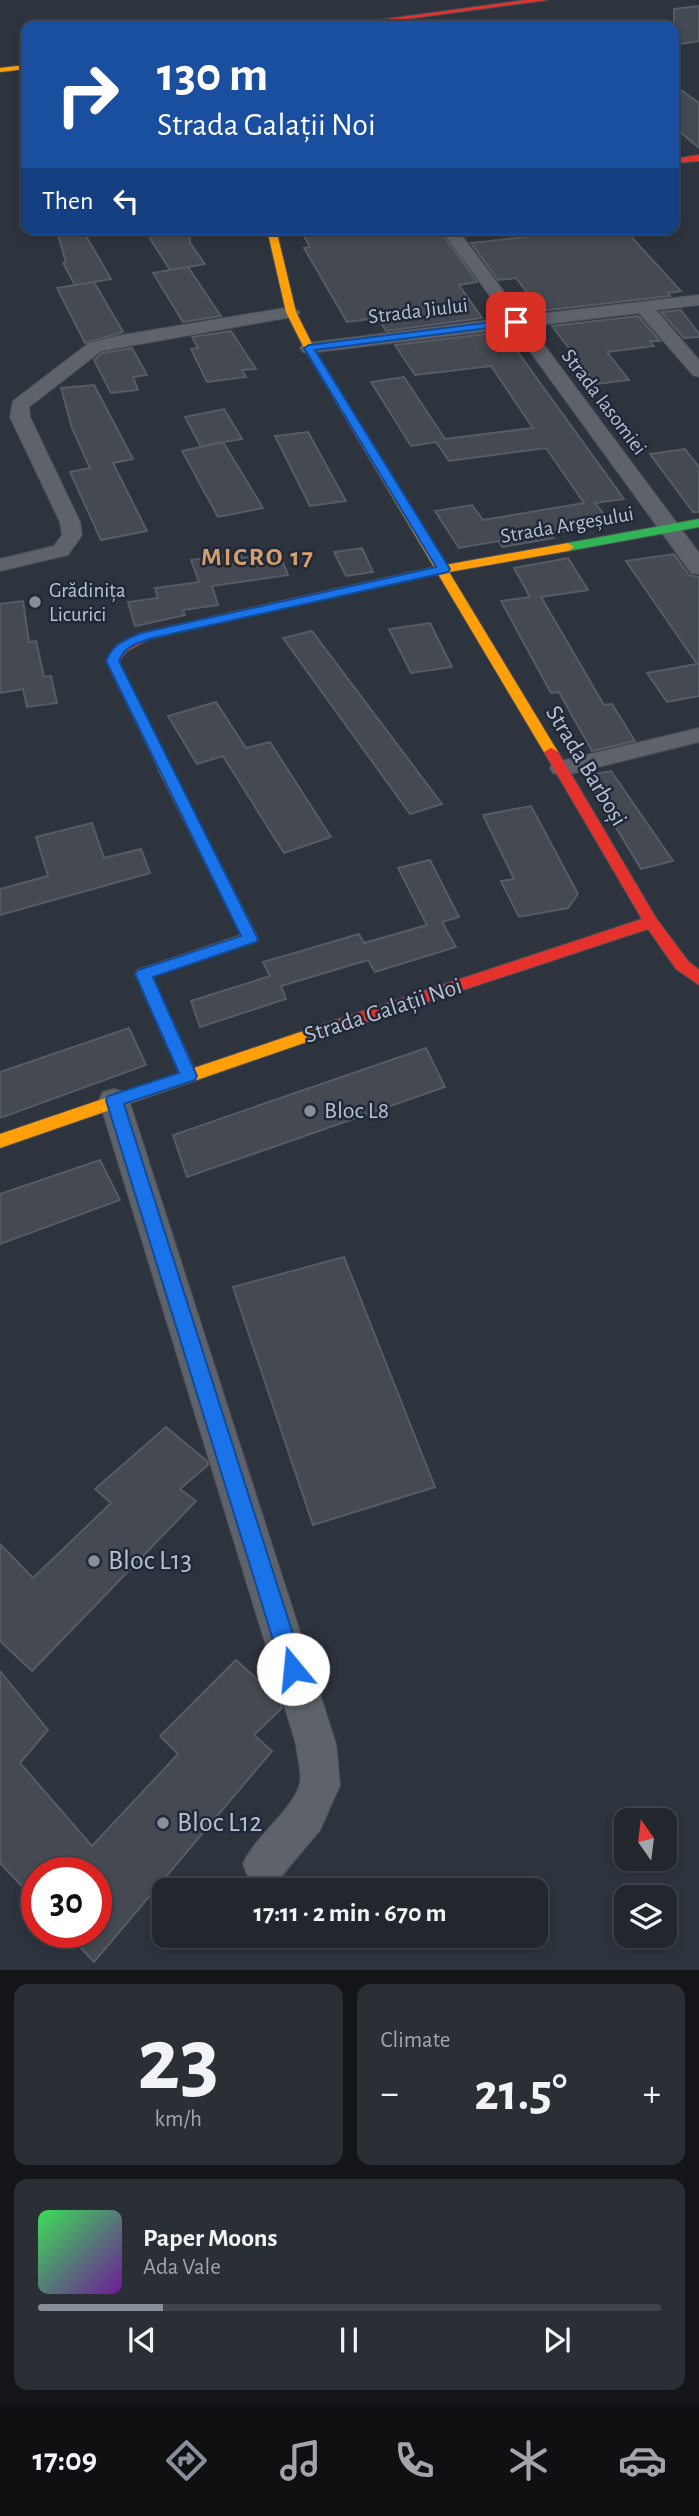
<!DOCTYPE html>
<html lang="en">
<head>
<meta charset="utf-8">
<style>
  body { margin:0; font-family:"Alegreya Sans",sans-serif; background:#2a2f36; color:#f1f3f6; height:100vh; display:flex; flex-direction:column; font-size:26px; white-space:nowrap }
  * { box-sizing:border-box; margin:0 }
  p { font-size:23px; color:#a2a5aa }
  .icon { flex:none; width:38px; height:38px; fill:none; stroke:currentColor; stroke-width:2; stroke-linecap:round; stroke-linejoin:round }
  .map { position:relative; height:1970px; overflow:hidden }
  .side { display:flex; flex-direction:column; gap:14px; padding:14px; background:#131519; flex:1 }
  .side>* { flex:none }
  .guide { position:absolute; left:21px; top:21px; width:658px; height:214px; border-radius:14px; box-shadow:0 4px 10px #0003,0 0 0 2px #3f444a; background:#1a4fa0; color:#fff; overflow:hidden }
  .needle { width:46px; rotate:346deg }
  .buttons { position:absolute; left:614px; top:1808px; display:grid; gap:14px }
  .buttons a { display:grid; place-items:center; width:63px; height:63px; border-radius:14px; background:#22272e; box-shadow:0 4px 10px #0003,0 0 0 2px #3f444a; font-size:35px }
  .speed { position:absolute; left:21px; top:1857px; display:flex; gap:14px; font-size:35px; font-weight:700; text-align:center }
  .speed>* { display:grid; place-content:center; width:91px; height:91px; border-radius:50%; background:#22272e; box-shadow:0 4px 10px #0003,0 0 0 2px #3f444a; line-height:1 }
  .speed .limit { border:10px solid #d22; background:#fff; color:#111 }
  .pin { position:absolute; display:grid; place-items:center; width:60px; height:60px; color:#fff; margin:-30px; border-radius:14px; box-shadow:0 4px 10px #0006 }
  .me { position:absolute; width:77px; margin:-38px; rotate:343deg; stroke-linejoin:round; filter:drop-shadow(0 0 5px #0008) }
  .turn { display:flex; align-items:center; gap:24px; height:147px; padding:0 21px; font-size:32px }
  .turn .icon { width:91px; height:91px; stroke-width:2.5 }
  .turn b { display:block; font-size:49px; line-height:60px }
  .then { display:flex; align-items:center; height:66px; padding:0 21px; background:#0003; gap:14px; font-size:26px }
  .big { font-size:52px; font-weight:700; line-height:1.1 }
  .side .widget { flex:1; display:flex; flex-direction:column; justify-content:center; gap:10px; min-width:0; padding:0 24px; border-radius:14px; background:#2a2f36 }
  .side .dial { align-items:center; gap:0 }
  .dial b { font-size:91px; line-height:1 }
  .song { display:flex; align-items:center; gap:21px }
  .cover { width:84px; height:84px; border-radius:10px; background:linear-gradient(135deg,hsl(130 70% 55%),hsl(280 70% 35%)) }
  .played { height:7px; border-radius:4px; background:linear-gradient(90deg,#888f9b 20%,#3f444a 20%) }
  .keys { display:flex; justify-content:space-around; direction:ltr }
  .heat { display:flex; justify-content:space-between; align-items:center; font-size:38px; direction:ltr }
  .side .tiles { flex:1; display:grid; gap:14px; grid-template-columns:1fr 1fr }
  .widget:last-child { grid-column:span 2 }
  .trip { position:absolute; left:152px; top:1878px; width:396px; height:70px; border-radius:14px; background:#22272e; box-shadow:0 4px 10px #0003,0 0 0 2px #3f444a; font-weight:700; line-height:70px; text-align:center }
  .tab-bar { display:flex; height:112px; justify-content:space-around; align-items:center; background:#0e1012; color:#a2a5aa }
  .tab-bar .icon { width:49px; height:49px }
  .tab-bar .current { color:#888f9b }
  .tab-bar b { font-size:32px; color:#f1f3f6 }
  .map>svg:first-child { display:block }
  .building { fill:#454a52; stroke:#565c65; stroke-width:2 }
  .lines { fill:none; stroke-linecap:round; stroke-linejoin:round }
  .street-casing { stroke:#4c5058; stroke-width:2 }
  .fast-casing { stroke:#4c5058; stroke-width:2 }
  .slow-casing { stroke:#4c5058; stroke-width:2 }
  .jam-casing { stroke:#4c5058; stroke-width:2 }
  .street { fill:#5e636b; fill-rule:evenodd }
  .fast { fill:#30b455; fill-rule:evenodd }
  .slow { fill:#ff9f0a; fill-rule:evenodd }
  .jam { fill:#e5322d; fill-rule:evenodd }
  .route { fill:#1a73e8; stroke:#114b97; stroke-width:2 }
  .poi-dot { fill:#888f9b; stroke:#202939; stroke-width:2.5 }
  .labels { text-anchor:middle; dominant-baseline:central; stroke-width:5; stroke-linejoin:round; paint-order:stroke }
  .far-street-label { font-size:21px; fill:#b9c0cd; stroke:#202939 }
  .far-poi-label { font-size:21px; fill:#b9c0cd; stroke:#202939; text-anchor:start }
  .street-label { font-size:24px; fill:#b9c0cd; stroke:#202939 }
  .poi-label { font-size:24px; fill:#b9c0cd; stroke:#202939; text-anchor:start }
  .far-district-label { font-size:26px; font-weight:bold; letter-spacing:2px; fill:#d69e6b; stroke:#202939 }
  .near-poi-label { font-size:28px; fill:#b9c0cd; stroke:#202939; text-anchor:start }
</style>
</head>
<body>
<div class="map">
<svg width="699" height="1970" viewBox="0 0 699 1970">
  <rect width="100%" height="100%" fill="#2e343e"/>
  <!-- building -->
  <g class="building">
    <polygon points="699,6 699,41 674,45 674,9"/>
    <polygon points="674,85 699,103 699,148 674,127"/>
    <polygon points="56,229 82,229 111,279 94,282 123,332 85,343 57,288 93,282 75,285 63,263 66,262"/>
    <polygon points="144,229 190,229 190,243 205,264 188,267 221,316 183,322 153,273 187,267 170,270"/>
    <polygon points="338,229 439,229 477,282 459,285 482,318 386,331 378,318 347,322 304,248 310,247 304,236 340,232"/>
    <polygon points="598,229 624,229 681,291 668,293 670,296 541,311 516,278 498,280 471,243"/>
    <polygon points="681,310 699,334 699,337 684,338 661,312"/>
    <polygon points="638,316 660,341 650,341 654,346 607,352 629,380 596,384 552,326"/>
    <polygon points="231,331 256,369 242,370 246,377 207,382 191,349 198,348 192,337"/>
    <polygon points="493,333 501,345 512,344 624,499 595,503 611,523 551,533 554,538 502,547 499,541 459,548 435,511 472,505 483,520 584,503 546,448 449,461 436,442 411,446 371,382 404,377 445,439 533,428 491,366 415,375 395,345"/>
    <polygon points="132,348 147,375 133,377 138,390 111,393 94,360 102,353"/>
    <polygon points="94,385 133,459 113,463 147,531 101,540 70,472 90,468 72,428 61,388"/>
    <polygon points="224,409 242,439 223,442 263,508 218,517 182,451 223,442 201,447 185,417"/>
    <polygon points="308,432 346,501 310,506 275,436"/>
    <polygon points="685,449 699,467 699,512 693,512 650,454"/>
    <polygon points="362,548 373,572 346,576 334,552"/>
    <polygon points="241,553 242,558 279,553 288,575 212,586 218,605 183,610 185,615 135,626 128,602 158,598 155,588 199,582 191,560"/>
    <polygon points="674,554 689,575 699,577 699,696 667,702 647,673 697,664 626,561"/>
    <polygon points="568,558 588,590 541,597 604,705 612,704 635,741 592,751 559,692 551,693 501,601 530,597 514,568"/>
    <polygon points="23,601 29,642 36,641 44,677 51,676 57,703 27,707 23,689 0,693 0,604"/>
    <polygon points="430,623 452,667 411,673 389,629"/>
    <polygon points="312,631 442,804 410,814 283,638"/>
    <polygon points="216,702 246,748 270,742 331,837 284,853 223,756 197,764 168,716"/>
    <polygon points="611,771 673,861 641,869 585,776"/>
    <polygon points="531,806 578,894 568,908 519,917 501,881 514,879 483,815"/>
    <polygon points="92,823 104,858 141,849 150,873 0,915 0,889 48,876 36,837"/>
    <polygon points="430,860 459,917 442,922 456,947 375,972 368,960 281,986 286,999 200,1027 191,1001 270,976 263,962 359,934 364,943 427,925 398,868"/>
    <polygon points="129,1028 146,1065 0,1118 0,1072"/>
    <polygon points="426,1048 445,1087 187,1177 173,1135"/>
    <polygon points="100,1160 120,1200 0,1244 0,1194"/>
    <polygon points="344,1257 435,1487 313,1525 233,1287"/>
    <polygon points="166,1427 207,1461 208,1465 180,1489 196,1501 32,1671 0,1641 0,1544 33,1578 111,1503 95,1489"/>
    <polygon points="236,1660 280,1700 282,1708 254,1735 272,1751 94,1962 66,1932 96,1932 96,1872 37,1872 37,1902 0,1863 0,1671 48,1730 20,1763 92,1846 178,1754 160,1736"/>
  </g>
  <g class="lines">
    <!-- street casing -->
    <g class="street-casing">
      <g id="street">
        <polygon points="441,229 457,229 522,316 699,295 699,305 656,310 699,360 699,377 693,375 639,313 530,326 699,553 699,574 691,573 513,328 309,353 303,352 300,348 303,344 309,343 506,318"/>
        <polygon points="291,307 300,312 297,316 101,351 29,407 30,417 80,522 82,535 68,555 0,571 0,559 54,546 62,535 60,522 10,417 13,401 89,343 117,336"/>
        <polygon points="699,728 699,742 562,776 553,773 550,768 553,763"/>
        <path d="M114,1089l11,3 4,8 207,644 4,41 -20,45 -41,49 -15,6 -15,-6 -6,-15c11,-27 52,-56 57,-81 2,-11 -3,-28 -4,-39l-197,-644 4,-8z"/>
      </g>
    </g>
    <!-- fast casing -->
    <g class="fast-casing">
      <polygon id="fast" points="699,519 699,527 568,551 562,547 568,543"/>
    </g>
    <!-- slow casing -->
    <g class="slow-casing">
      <g id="slow">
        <polygon points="26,65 26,69 0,72 0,68"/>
        <polygon points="267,229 276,229 296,312 314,348 445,565 568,543 574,547 568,551 449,572 558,752 556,755 551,756 544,752 438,574 295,606 289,602 295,598 434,567 304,348 286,312"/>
        <polygon points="165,765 172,769 258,938 255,942 152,977 194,1068 327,1023 333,1025 335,1029 333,1033 0,1148 0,1134 179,1073 135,974 137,970 241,935 158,769"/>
      </g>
    </g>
    <!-- jam casing -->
    <g class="jam-casing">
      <g id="jam">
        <polygon points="526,0 547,0 354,26 335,26"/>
        <polygon points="699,155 699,161 674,163 674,159"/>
        <polygon points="295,598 301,602 299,605 149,639 127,651 119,661 124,675 172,769 165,773 160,772 106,661 117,645 141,633"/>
        <polygon points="551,748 558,752 656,918 688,961 699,970 699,985 676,969 648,929 333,1033 321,1033 319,1029 321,1025 642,919 544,752"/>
      </g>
    </g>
    <!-- street -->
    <use href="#street" class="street"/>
    <!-- fast -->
    <use href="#fast" class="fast"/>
    <!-- slow -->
    <use href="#slow" class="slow"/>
    <!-- jam -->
    <use href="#jam" class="jam"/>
  </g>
  <!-- route -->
  <path class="route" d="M516,319l5,3 -2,2 -204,26 135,219 -2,3 -299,67c-13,5 -25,8 -30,22l139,278 -2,3 -103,35 44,99 -2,4 -71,24 180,565 -3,8 -8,3 -8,-3 -3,-8 -176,-569 2,-4 71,-23 -44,-99 3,-4 103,-34 -135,-275c7,-17 18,-21 35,-28l295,-66 -132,-219 5,-3z"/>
  <!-- markers -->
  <g class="poi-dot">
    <circle cx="35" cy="602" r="7"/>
    <circle cx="310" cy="1111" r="7"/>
    <circle cx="94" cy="1561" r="7"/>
    <circle cx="163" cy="1823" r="7"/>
  </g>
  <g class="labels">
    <!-- far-street labels -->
    <g class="far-street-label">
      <text transform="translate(418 311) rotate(-7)">Strada Jiului</text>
      <text transform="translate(604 402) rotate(53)">Strada Iasomiei</text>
      <text transform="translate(567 525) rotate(-10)">Strada Argeșului</text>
    </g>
    <!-- far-poi labels -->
    <g class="far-poi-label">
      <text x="49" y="590">Grădinița<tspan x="49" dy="24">Licurici</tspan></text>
    </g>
    <!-- street labels -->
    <g class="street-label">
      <text transform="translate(586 766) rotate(59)">Strada Barboși</text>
      <text transform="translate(383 1011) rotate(-18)">Strada Galații Noi</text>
    </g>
    <!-- poi labels -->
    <g class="poi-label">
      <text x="324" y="1111">Bloc L8</text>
    </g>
    <!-- far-district labels -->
    <g class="far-district-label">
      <text x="258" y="557">MICRO 17</text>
    </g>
    <!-- near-poi labels -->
    <g class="near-poi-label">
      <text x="108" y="1561">Bloc L13</text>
      <text x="177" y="1823">Bloc L12</text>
    </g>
  </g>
</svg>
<div class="buttons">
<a><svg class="needle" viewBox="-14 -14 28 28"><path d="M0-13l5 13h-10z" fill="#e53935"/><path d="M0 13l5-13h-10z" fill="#a2a5aa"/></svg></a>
<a><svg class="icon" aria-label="layers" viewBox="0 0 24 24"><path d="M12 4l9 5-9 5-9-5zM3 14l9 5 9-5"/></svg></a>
</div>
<div class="speed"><div class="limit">30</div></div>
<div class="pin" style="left:516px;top:322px;background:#d93025"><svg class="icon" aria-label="arrive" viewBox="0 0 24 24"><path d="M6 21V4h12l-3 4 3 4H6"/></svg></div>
<svg class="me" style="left:293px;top:1669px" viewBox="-20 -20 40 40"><circle r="19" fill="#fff"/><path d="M0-13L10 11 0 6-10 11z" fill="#1a73e8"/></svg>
<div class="trip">17:11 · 2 min · 670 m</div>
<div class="guide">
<div class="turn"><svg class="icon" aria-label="right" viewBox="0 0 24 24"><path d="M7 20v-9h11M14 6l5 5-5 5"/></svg><div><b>130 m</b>Strada Galații Noi</div></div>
<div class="then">Then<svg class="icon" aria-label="left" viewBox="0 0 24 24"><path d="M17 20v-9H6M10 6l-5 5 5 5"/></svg></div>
</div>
</div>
<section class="side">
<div class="tiles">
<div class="widget dial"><b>23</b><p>km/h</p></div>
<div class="widget"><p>Climate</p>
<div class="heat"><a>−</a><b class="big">21.5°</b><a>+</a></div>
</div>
<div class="widget">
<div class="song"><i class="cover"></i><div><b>Paper Moons</b><p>Ada Vale</p></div></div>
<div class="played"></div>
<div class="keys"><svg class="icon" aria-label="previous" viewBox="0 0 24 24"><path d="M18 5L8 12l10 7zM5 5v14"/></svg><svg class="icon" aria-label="pause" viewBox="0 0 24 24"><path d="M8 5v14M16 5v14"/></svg><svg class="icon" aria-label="next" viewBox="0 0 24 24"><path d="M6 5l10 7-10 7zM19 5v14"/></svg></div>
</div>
</div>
</section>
<nav class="tab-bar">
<b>17:09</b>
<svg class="icon current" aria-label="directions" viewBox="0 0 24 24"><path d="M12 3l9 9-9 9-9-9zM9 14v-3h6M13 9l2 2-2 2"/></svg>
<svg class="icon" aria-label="music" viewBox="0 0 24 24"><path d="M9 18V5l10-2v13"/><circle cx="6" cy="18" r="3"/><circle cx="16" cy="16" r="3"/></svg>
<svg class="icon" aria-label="phone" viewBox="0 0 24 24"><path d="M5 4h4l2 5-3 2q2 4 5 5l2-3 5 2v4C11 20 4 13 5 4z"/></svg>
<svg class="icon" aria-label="climate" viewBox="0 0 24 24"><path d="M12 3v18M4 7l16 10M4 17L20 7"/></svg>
<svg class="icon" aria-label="car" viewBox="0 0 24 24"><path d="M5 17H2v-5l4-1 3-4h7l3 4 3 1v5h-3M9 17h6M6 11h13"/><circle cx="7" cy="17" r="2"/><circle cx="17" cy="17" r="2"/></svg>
</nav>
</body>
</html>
